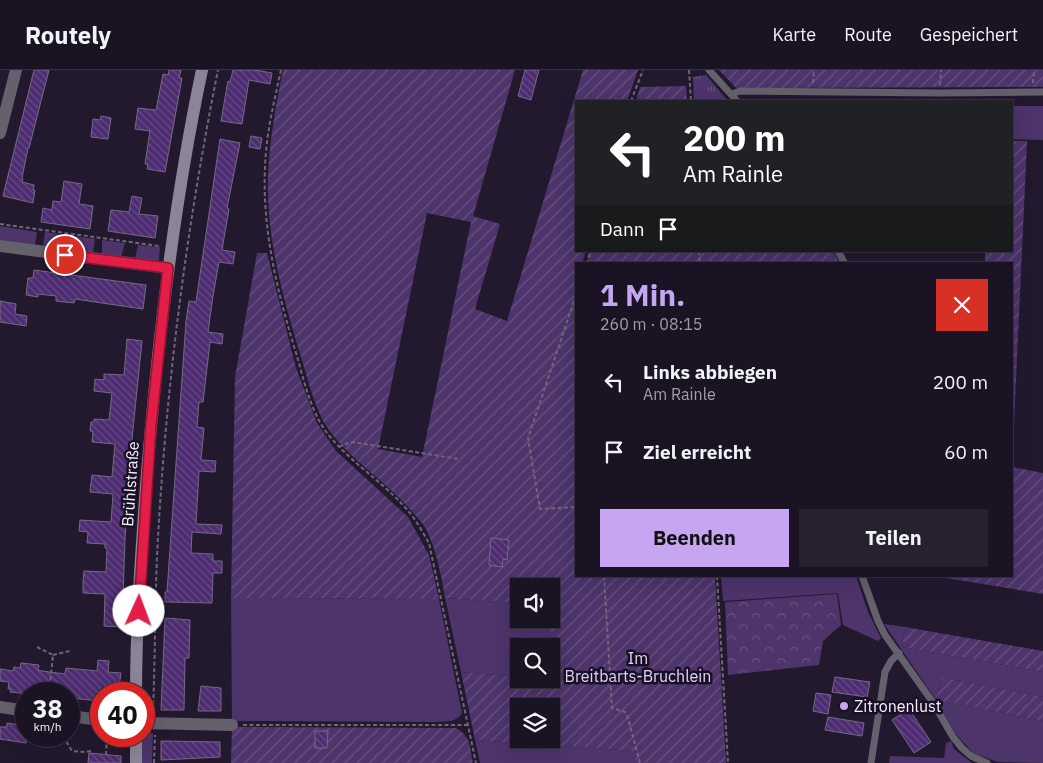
<!DOCTYPE html>
<html lang="de">
<head>
<meta charset="utf-8">
<style>
	:root { --surface:#1a1323; --page:#272030; --text:#f1f3f6; --muted:#9f9ea6; --line:#383241; --accent:#c6a6f0 }
	body { margin:0; font-family:"IBM Plex Sans",sans-serif; background:var(--page); color:var(--text); height:100vh; display:flex; flex-direction:column; font-size:19px; white-space:nowrap }
	* { box-sizing:border-box; margin:0 }
	p { font-size:16px; color:var(--muted) }
	.icon { flex:none; width:28px; height:28px; fill:none; stroke:currentColor; stroke-width:2; stroke-linecap:round; stroke-linejoin:round }
	.map { position:relative; flex:1; overflow:hidden }
	.side { position:absolute; left:575px; top:192px; width:438px; height:315px; display:flex; flex-direction:column; background:var(--surface); border-radius:0px; box-shadow:0 5px 20px #0002,0 0 0 1px var(--line) }
	.side>* { flex:none }
	.banner { position:absolute; left:575px; top:30px; width:438px; height:152px; border-radius:0px; box-shadow:0 5px 20px #0002,0 0 0 1px var(--line); background:#202124; color:#fff; overflow:hidden }
	.controls { position:absolute; left:510px; top:508px; display:grid; gap:10px }
	.controls a { display:grid; place-items:center; width:50px; height:50px; border-radius:0px; background:var(--surface); box-shadow:0 5px 20px #0002,0 0 0 1px var(--line); font-size:25px }
	.speed { position:absolute; left:15px; top:612px; display:flex; gap:10px; font-size:25px; font-weight:700; text-align:center }
	.speed>* { display:grid; place-content:center; width:65px; height:65px; border-radius:50%; background:var(--surface); box-shadow:0 5px 20px #0002,0 0 0 1px var(--line); line-height:1 }
	.speed small { font-size:12px; font-weight:400 }
	.speed .limit { border:8px solid #d22; background:#fff; color:#111 }
	.pin { position:absolute; display:grid; place-items:center; width:42px; height:42px; color:#fff; margin:-21px; border:2px solid #fff; border-radius:50%; box-shadow:0 1px 5px #0007 }
	.me { position:absolute; width:55px; margin:-28px; rotate:2deg; stroke-linejoin:round; filter:drop-shadow(0 0 4px #0008) }
	.turn { display:flex; align-items:center; gap:18px; height:105px; padding:0 25px; font-size:22px }
	.turn .icon { width:65px; height:65px; stroke-width:2.5 }
	.turn b { display:block; font-size:35px; line-height:42px }
	.then { display:flex; align-items:center; height:48px; padding:0 25px; background:#0003; gap:10px; font-size:19px }
	.round { display:grid; place-items:center; flex:none; width:52px; height:52px; border-radius:0px; background:var(--page) }
	.headline { display:flex; align-items:center; justify-content:space-between; height:85px; padding:0 25px }
	h1 { font-size:30px; font-weight:700; line-height:38px; color:var(--accent) }
	.primary-button { display:flex; gap:10px; margin-top:auto; padding:10px 25px }
	.primary-button a { flex:1; height:58px; border-radius:0px; background:var(--accent); color:#111; font-size:20px; font-weight:700; line-height:58px; text-align:center }
	.primary-button a+a { background:var(--page); color:var(--text) }
	ul { padding:0; list-style:none }
	li { display:flex; align-items:center; gap:15px; height:70px; padding:0 25px }
	li div { flex:1 }
	li b { display:block; font-size:19px }
	li em { font-style:normal }
	header { display:flex; align-items:center; gap:30px; box-sizing:border-box; height:70px; padding:0 25px; background:var(--surface); border-bottom:1px solid var(--line) }
	header strong { font-size:24px }
	nav { display:flex; gap:28px; margin-inline-start:auto; font-size:18px }
	.map>svg:first-child { display:block }
	.grass { fill:#4d346b }
	.forest { fill:url(#forest-crowns) }
	.park { fill:url(#park-tufts) }
	.garden { fill:url(#garden-furrows); fill-rule:evenodd }
	.building { fill:url(#building-back-hatch); stroke:#746a84 }
	.lines { fill:none; stroke-linecap:round; stroke-linejoin:round }
	.path { stroke:#6f6779; stroke-width:2; stroke-dasharray:4 2.5; stroke-linecap:butt }
	.lane { stroke:#64606c; stroke-width:7 }
	.street { stroke:#64606c; stroke-width:12 }
	.secondary { stroke:#8c8598; stroke-width:12 }
	.route-casing { stroke:#92132f; stroke-width:12 }
	.route { stroke:#e11d48; stroke-width:9 }
	.poi-dot { fill:#c6a6f0; stroke:#191025; stroke-width:2 }
	.labels { text-anchor:middle; dominant-baseline:central; stroke-width:5; stroke-linejoin:round; paint-order:stroke }
	.street-label { font-size:16px; fill:#f6f1fe; stroke:#191025 }
	.park-label { font-size:16px; fill:#e2d1fa; stroke:#191025 }
	.poi-label { font-size:16px; fill:#f6f1fe; stroke:#191025; text-anchor:start }
</style>
</head>
<body>
<header>
<strong>Routely</strong>
<nav><a>Karte</a><a>Route</a><a>Gespeichert</a></nav>
</header>
<div class="map">
<svg width="1043" height="693" viewBox="0 0 1043 693">
	<defs>
		<pattern id="forest-crowns" width="20" height="18" patternUnits="userSpaceOnUse" patternTransform="scale(1.25)"><rect width="20" height="18" fill="#4d346b"/><path d="M2 6a3 3 0 1 1 6 0M12 15a3 3 0 1 1 6 0" fill="none" stroke="#675281"/></pattern>
		<pattern id="park-tufts" width="24" height="20" patternUnits="userSpaceOnUse" patternTransform="scale(1.25)"><rect width="24" height="20" fill="#4d346b"/><path d="M3 7l-1-3M5 7V3M7 7l1-3M15 17l-1-3M17 17v-4M19 17l1-3" fill="none" stroke="#675281"/></pattern>
		<pattern id="garden-furrows" width="10" height="10" patternUnits="userSpaceOnUse" patternTransform="scale(1.25)"><rect width="10" height="10" fill="#4d346b"/><path d="M-1 1l2-2M0 10L10 0M9 11l2-2" fill="none" stroke="#675281"/></pattern>
		<pattern id="building-back-hatch" width="6" height="6" patternUnits="userSpaceOnUse" patternTransform="scale(1.25)"><rect width="6" height="6" fill="#4d2c71"/><path d="M-1 5l2 2M0 0l6 6M5-1l2 2" fill="none" stroke="#674b86"/></pattern>
	</defs>
	<rect width="100%" height="100%" fill="#23192f"/>
	<!-- grass -->
	<g class="grass">
		<path d="M1011,36H1043V70L1011,69Z"/>
		<path d="M0,156L37,162L35,175L0,170Z"/>
		<path d="M45,162L59,164L58,178L43,176Z"/>
		<path d="M74,166L95,169L93,183L73,180Z"/>
		<path d="M102,170L125,173L121,187L102,185Z"/>
		<path d="M138,175L160,177L159,190L156,191L135,189Z"/>
		<path d="M721,506H856L868,542L881,568L878,571L843,555L838,523L723,531Z"/>
		<path d="M231,528L439,529L462,643C456,653 446,651 435,652L232,651Z"/>
		<path d="M445,528L519,533V549H550L555,609H549H551V576H519V607L461,602Z"/>
		<path d="M884,554L905,557L902,577L1043,602V627L941,607L936,630L1043,651V693L998,692L973,683L955,663L936,630Z"/>
		<path d="M144,663H153L152,693H141V666H144Z"/>
		<path d="M475,670L634,681L636,693H480Z"/>
		<path d="M951,671L954,679L972,693H889L890,686L944,688L946,673Z"/>
	</g>
	<!-- forest -->
	<path class="forest" d="M837,524L841,555L823,571L819,595L728,605L725,532Z"/>
	<!-- park -->
	<path class="park" d="M706,5L728,31H694L693,7Z"/>
	<!-- garden -->
	<g class="garden">
		<path d="M283,0H515L473,146L500,154L475,239L507,251L583,0H638L627,31H576V181H586L582,194H576V506H715L726,693H636L633,681L475,670L461,602L519,607V609H555L550,549H551V516H519V533L445,528C441,504 437,482 426,459C423,454 419,449 415,445C389,413 353,393 329,360C316,342 308,311 302,290C284,232 266,169 268,108C269,72 276,35 283,0ZM427,143L471,152L422,387L378,379ZM519,636H551V669H519Z"/>
		<path d="M719,0H1043V17L736,18Z"/>
		<path d="M686,16L687,31H636L640,17Z"/>
		<path d="M1011,71H1027L1012,397L1043,403V524L934,506H1011V194H985V182L973,181H1011Z"/>
		<path d="M591,181H833L840,194H587Z"/>
		<path d="M257,183H267L296,298L317,353L336,381L408,447L429,485L439,529L231,528L235,307Z"/>
		<path d="M905,557L1043,581V602L902,577Z"/>
		<path d="M941,607L1043,627V651L936,630Z"/>
		<path d="M232,657L456,658C471,666 470,678 473,693H231Z"/>
	</g>
	<!-- building -->
	<g class="building">
		<path d="M34,0H49L29,78H28L22,108L23,109L22,112L34,115L33,120H35L33,133L3,126Z"/>
		<path d="M169,0H181L179,8H182L165,102L147,99L148,94H145L150,61L135,59L138,38L156,40L163,4L168,5Z"/>
		<path d="M233,0H255L272,3L270,14L249,10L242,54L221,51L228,11L230,12Z"/>
		<path d="M525,0H539L531,30L518,26Z"/>
		<path d="M101,46L111,48L108,69L91,67L93,49L100,50Z"/>
		<path d="M251,66L262,68L260,79L249,77Z"/>
		<path d="M220,69L240,73L227,138L229,139L222,180L235,182L233,194L219,192L213,226L208,262L223,264L222,274L210,272L203,332H199L197,357L204,358L201,390L216,391L215,402L199,401L196,454L222,455L221,464L192,462L191,483L213,484V491H222V503H213L212,533L165,532V522H167L186,251L189,231L196,232Z"/>
		<path d="M64,111L82,114L79,134L93,136L90,159L41,152L43,138L52,140L53,131L61,132Z"/>
		<path d="M132,126L142,128L139,144L158,146L155,168L108,161L111,140L129,142Z"/>
		<path d="M34,200L146,215L143,239L75,229L74,233L56,231V226L38,224V227L26,225L28,208H33Z"/>
		<path d="M0,231L16,234L15,244L27,246L26,256L0,252Z"/>
		<path d="M127,269L142,271L132,369L125,469L122,557L104,556L105,524L83,523V512L84,501L106,502L107,478H105V474L87,473L88,462L79,461L80,450L111,452L113,424L90,422L92,405L112,407L115,374L92,372L93,361H90L91,352H94V349L109,350L112,323L94,321L95,309L104,310V304L124,305Z"/>
		<path d="M491,468L509,470L507,490L503,489L502,497L489,495Z"/>
		<path d="M165,548L190,550L189,588H185L184,640H161Z"/>
		<path d="M98,590L109,591L108,602L121,603L118,624H101V631L69,628V624H29L10,622L11,619H8L9,612L0,611V599L13,601L14,597L20,598L21,593L39,595L38,600L42,601L65,604L66,598L97,601Z"/>
		<path d="M835,607L870,612L867,627L832,622Z"/>
		<path d="M201,616L221,618V641H198Z"/>
		<path d="M816,623L831,625L828,644L813,641Z"/>
		<path d="M909,639L931,672L914,683L892,650Z"/>
		<path d="M828,647L864,653L862,666L825,660Z"/>
		<path d="M7,653L26,656V673L0,669V657H7Z"/>
		<path d="M315,661H328L327,678H315Z"/>
		<path d="M161,671L220,672V687L161,690Z"/>
		<path d="M89,683L121,686V693H88Z"/>
	</g>
	<g class="lines">
		<!-- path -->
		<g class="path">
			<path d="M281,0C274,32 266,64 265,97C262,161 278,225 297,286C304,311 311,342 327,363C352,395 389,415 413,447C419,455 424,465 429,473L476,693"/>
			<path d="M689,0L691,31"/>
			<path d="M813,13L814,0"/>
			<path d="M1033,13L1034,0"/>
			<path d="M940,15L941,0"/>
			<path d="M631,31L643,0"/>
			<path d="M0,154L159,176"/>
			<path d="M699,181L700,194"/>
			<path d="M587,194L590,181"/>
			<path d="M576,225L528,368L540,439L576,437"/>
			<path d="M339,377L345,374L352,372L459,389"/>
			<path d="M604,506L612,638L625,642L628,648L640,693"/>
			<path d="M717,506L728,693"/>
			<path d="M37,577L53,585L49,624"/>
			<path d="M53,585L70,581"/>
			<path d="M153,641C155,590 155,538 157,487C165,323 186,160 218,0"/>
			<path d="M243,655H468"/>
			<path d="M63,666L72,681L85,682L91,681"/>
			<path d="M106,685L107,666"/>
			<path d="M154,693L155,665"/>
		</g>
		<!-- lane -->
		<g class="lane">
			<path d="M709,0L737,31"/>
			<path d="M732,24L740,21L940,23L1043,22"/>
			<path d="M838,181L845,194"/>
			<path d="M862,506L878,551L885,565L934,634L953,667L962,678L971,686L987,693"/>
			<path d="M871,693L885,602L891,591L899,583"/>
		</g>
		<!-- street -->
		<g class="street">
			<path d="M0,63L16,0"/>
			<path d="M0,176L168,198"/>
			<path d="M0,637L26,641"/>
			<path d="M69,646L101,650"/>
			<path d="M144,653L232,655"/>
		</g>
		<!-- secondary -->
		<g class="secondary">
			<path d="M136,624C136,555 141,485 146,416C157,277 173,137 202,0"/>
			<path d="M136,693V666"/>
		</g>
	</g>
	<g class="lines">
		<!-- route casing -->
		<g class="route-casing">
			<path id="route" d="M65,185L168,198L151,355L139,541"/>
		</g>
		<!-- route -->
		<use href="#route" class="route"/>
	</g>
	<!-- markers -->
	<circle class="poi-dot" cx="844" cy="636" r="5"/>
	<g class="labels">
		<!-- street labels -->
		<g class="street-label">
			<text transform="translate(130 414) rotate(-86)">Brühlstraße</text>
		</g>
		<!-- park labels -->
		<g class="park-label">
			<text x="638" y="588">Im<tspan x="638" dy="18">Breitbarts-Bruchlein</tspan></text>
		</g>
		<!-- poi labels -->
		<g class="poi-label">
			<text x="854" y="636">Zitronenlust</text>
		</g>
	</g>
</svg>
<div class="controls">
<a><svg class="icon" aria-label="sound" viewBox="0 0 24 24"><path d="M4 9h4l5-4v14l-5-4H4zM17 9q2 3 0 6"/></svg></a>
<a><svg class="icon" aria-label="search" viewBox="0 0 24 24"><circle cx="10" cy="10" r="6"/><path d="M15 15l6 6"/></svg></a>
<a><svg class="icon" aria-label="layers" viewBox="0 0 24 24"><path d="M12 4l9 5-9 5-9-5zM3 14l9 5 9-5"/></svg></a>
</div>
<div class="speed"><div>38<small>km/h</small></div><div class="limit">40</div></div>
<div class="pin" style="left:65px;top:185px;background:#d93025"><svg class="icon" aria-label="arrive" viewBox="0 0 24 24"><path d="M6 21V4h12l-3 4 3 4H6"/></svg></div>
<svg class="me" style="left:139px;top:541px" viewBox="-20 -20 40 40"><circle r="19" fill="#fff"/><path d="M0-13L10 11 0 6-10 11z" fill="#e11d48"/></svg>
<div class="banner">
<div class="turn"><svg class="icon" aria-label="left" viewBox="0 0 24 24"><path d="M17 20v-9H6M10 6l-5 5 5 5"/></svg><div><b>200 m</b>Am Rainle</div></div>
<div class="then">Dann<svg class="icon" aria-label="arrive" viewBox="0 0 24 24"><path d="M6 21V4h12l-3 4 3 4H6"/></svg></div>
</div>
<section class="side">
<div class="headline"><div><h1>1 Min.</h1><p>260 m · 08:15</p></div><a class="round" style="background:#d93025;color:#fff"><svg class="icon" aria-label="close" viewBox="0 0 24 24"><path d="M6 6l12 12M18 6L6 18"/></svg></a></div>
<ul>
<li><svg class="icon" aria-label="left" viewBox="0 0 24 24"><path d="M17 20v-9H6M10 6l-5 5 5 5"/></svg><div><b>Links abbiegen</b><p>Am Rainle</p></div><em>200 m</em></li>
<li><svg class="icon" aria-label="arrive" viewBox="0 0 24 24"><path d="M6 21V4h12l-3 4 3 4H6"/></svg><div><b>Ziel erreicht</b></div><em>60 m</em></li>
</ul>
<div class="primary-button"><a>Beenden</a><a>Teilen</a></div>
</section>
</div>
</body>
</html>
